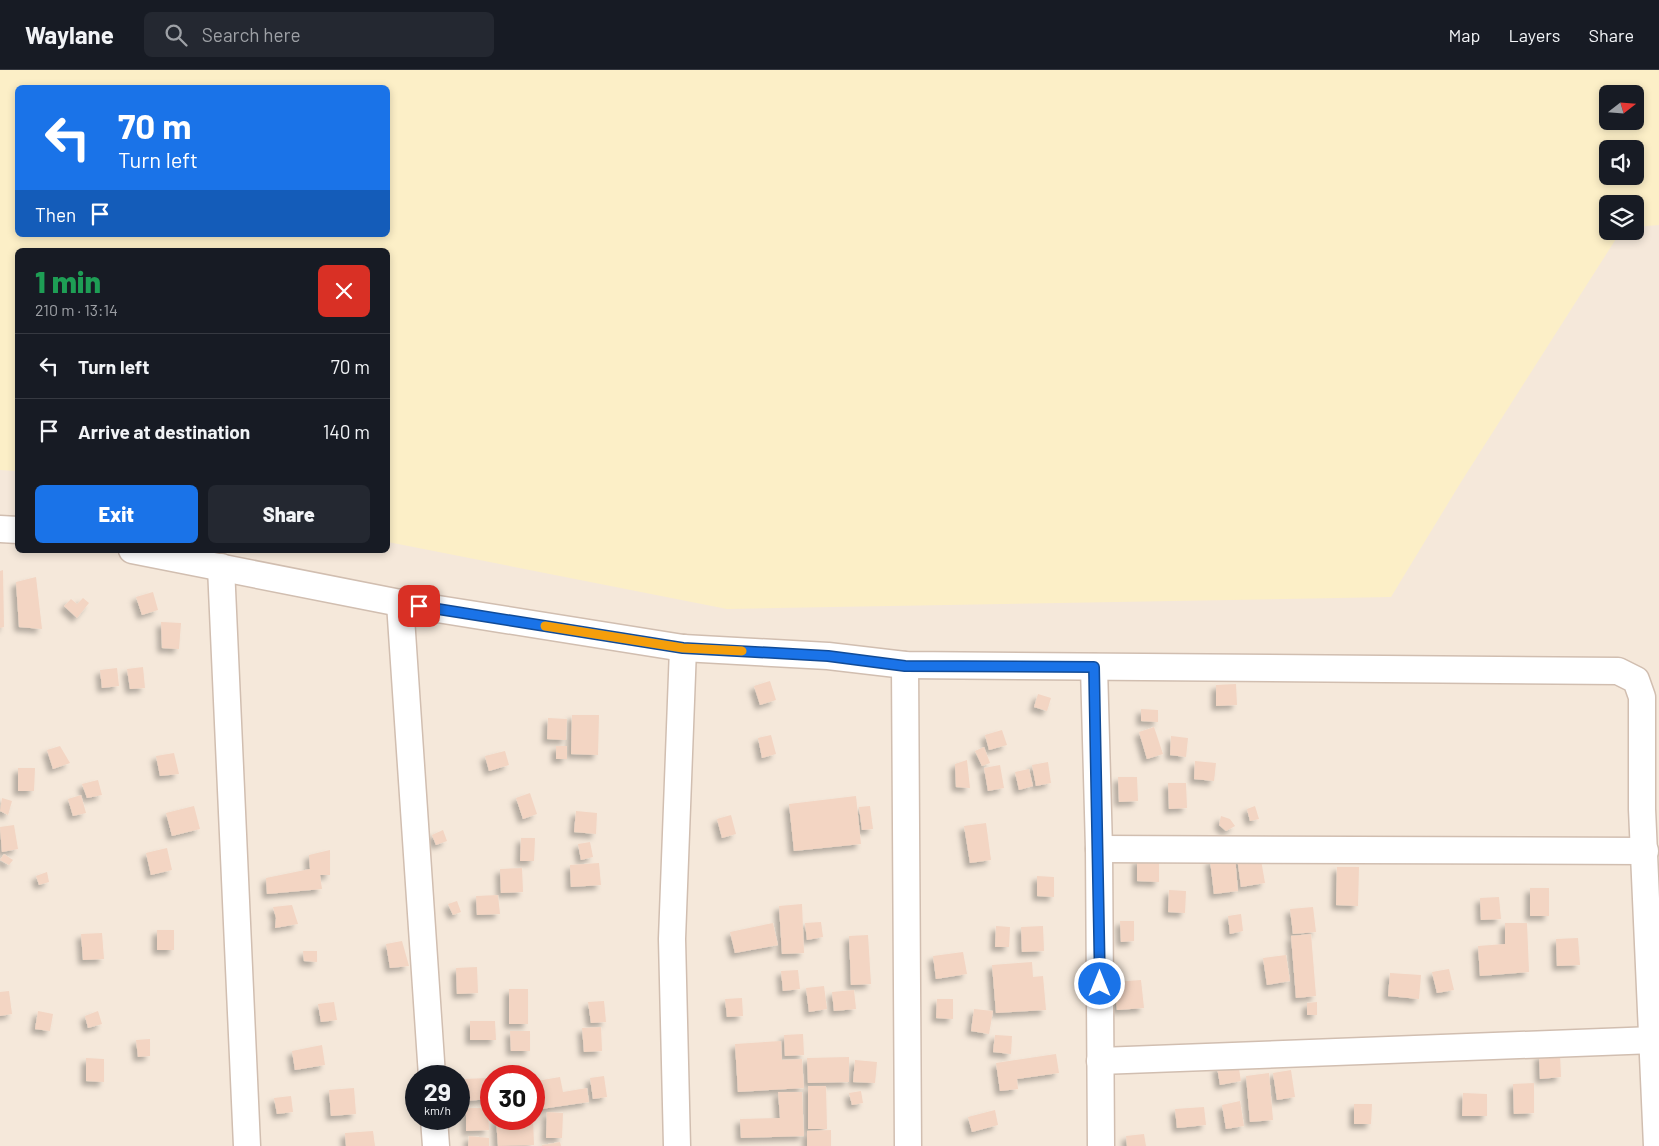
<!DOCTYPE html>
<html lang="en">
<head>
<meta charset="utf-8">
<style>
	:root { --surface:#171b24; --page:#242831; --text:#f1f3f6; --muted:#9ea1a6; --line:#363941; --accent:#1a73e8 }
	body { margin:0; font-family:Barlow,sans-serif; background:var(--page); color:var(--text); height:100vh; display:flex; flex-direction:column; font-size:19px; white-space:nowrap }
	* { box-sizing:border-box; margin:0 }
	p { font-size:16px; color:var(--muted) }
	.icon { flex:none; width:28px; height:28px; fill:none; stroke:currentColor; stroke-width:2; stroke-linecap:round; stroke-linejoin:round }
	.map { position:relative; flex:1; overflow:hidden }
	.drawer { position:absolute; left:15px; top:178px; width:375px; height:305px; display:flex; flex-direction:column; background:var(--surface); border-radius:8px; box-shadow:0 2px 8px #0003 }
	.drawer>* { flex:none }
	.hud { position:absolute; left:15px; top:15px; width:375px; height:152px; border-radius:8px; box-shadow:0 2px 8px #0003; background:#1a73e8; color:#fff; overflow:hidden }
	.needle { width:32px; rotate:73deg }
	.buttons { position:absolute; left:1599px; top:15px; display:grid; gap:10px }
	.buttons a { display:grid; place-items:center; width:45px; height:45px; border-radius:8px; background:var(--surface); box-shadow:0 2px 8px #0003; font-size:25px }
	.speed { position:absolute; left:405px; top:995px; display:flex; gap:10px; font-size:25px; font-weight:700; text-align:center }
	.speed>* { display:grid; place-content:center; width:65px; height:65px; border-radius:50%; background:var(--surface); box-shadow:0 2px 8px #0003; line-height:1 }
	.speed small { font-size:12px; font-weight:400 }
	.speed .limit { border:8px solid #d22; background:#fff; color:#111 }
	.pin { position:absolute; display:grid; place-items:center; width:42px; height:42px; color:#fff; margin:-21px; border-radius:10px; box-shadow:0 2px 8px #0006 }
	.me { position:absolute; width:55px; margin:-28px; rotate:0deg; stroke-linejoin:round; filter:drop-shadow(0 0 4px #0008) }
	.turn { display:flex; align-items:center; gap:18px; height:105px; padding:0 20px; font-size:22px }
	.turn .icon { width:65px; height:65px; stroke-width:2.5 }
	.turn b { display:block; font-size:35px; line-height:42px }
	.then { display:flex; align-items:center; height:48px; padding:0 20px; background:#0003; gap:10px; font-size:19px }
	.round { display:grid; place-items:center; flex:none; width:52px; height:52px; border-radius:8px; background:var(--page) }
	.headline { display:flex; align-items:center; justify-content:space-between; height:85px; padding:0 20px }
	h1 { font-size:30px; font-weight:800; line-height:38px; color:#1e9e55 }
	.primary-button { display:flex; gap:10px; margin-top:auto; padding:10px 20px }
	.primary-button a { flex:1; height:58px; border-radius:8px; background:var(--accent); color:#fff; font-size:20px; font-weight:800; line-height:58px; text-align:center }
	.primary-button a+a { background:var(--page); color:var(--text) }
	ul { padding:0; list-style:none }
	li { display:flex; align-items:center; gap:15px; height:65px; padding:0 20px; border-top:1px solid var(--line) }
	li div { flex:1 }
	li b { display:block; font-size:19px }
	li em { font-style:normal }
	header { display:flex; align-items:center; gap:30px; box-sizing:border-box; height:70px; padding:0 25px; background:var(--surface); border-bottom:1px solid var(--line) }
	header strong { font-size:24px }
	nav { display:flex; gap:28px; margin-inline-start:auto; font-size:18px }
	.search { width:350px; height:45px; background:var(--page); display:flex; align-items:center; gap:12px; box-sizing:border-box; padding:0 18px; border-radius:8px; color:var(--muted); font-size:19px }
	.map>svg:first-child { display:block }
	.residential { fill:#f5e8da; fill-rule:evenodd }
	.sand { fill:#fcefc7; fill-rule:evenodd }
	.building { fill:#f3d5c3; filter:url(#shadow) }
	.lines { fill:none; stroke-linecap:round; stroke-linejoin:round }
	.minor-casing { stroke:#d1beb0; stroke-width:29 }
	.minor { stroke:#fff; stroke-width:26 }
	.route-casing { stroke:#114b97; stroke-width:12 }
	.route { stroke:#1a73e8; stroke-width:9 }
	.slow { stroke:#f59e0b; stroke-width:9 }
</style>
</head>
<body>
<header>
<strong>Waylane</strong>
<div class="search"><svg class="icon" aria-label="search" viewBox="0 0 24 24"><circle cx="10" cy="10" r="6"/><path d="M15 15l6 6"/></svg>Search here</div>
<nav><a>Map</a><a>Layers</a><a>Share</a></nav>
</header>
<div class="map">
<svg width="1659" height="1076" viewBox="0 0 1659 1076">
	<defs>
		<filter id="shadow"><feDropShadow dx="-4.5" dy="4.5" stdDeviation="2.5" flood-color="#0004"/></filter>
	</defs>
	<rect width="100%" height="100%" fill="#fdf6ec"/>
	<!-- residential -->
	<path class="residential" d="M0,0H1659V1076H0ZM18,18H388V165H18ZM1608,24H1635V51H1608ZM1608,79H1635V106H1608ZM1608,134H1635V161H1608ZM18,180H388V480H18ZM416,1006H459V1049H416ZM491,1006H534V1049H491Z"/>
	<!-- sand -->
	<path class="sand" d="M0,0H1659V155L1635,157V134H1608V161H1621L1461,412L1391,527L727,539L388,472V180H18L17,401L0,400ZM18,18H388V165H18ZM1608,24H1635V51H1608ZM1608,79H1635V106H1608Z"/>
	<!-- building -->
	<g class="building">
		<path d="M3,500L4,557L0,558V501Z"/>
		<path d="M36,507L42,559L19,557L16,512Z"/>
		<path d="M153,522L158,540L142,545L136,527Z"/>
		<path d="M83,528L89,533L77,548L64,536L71,529L77,534Z"/>
		<path d="M161,552L181,553L179,579L162,578Z"/>
		<path d="M143,597L145,618L130,619L127,599Z"/>
		<path d="M117,598L119,616L102,618L100,600Z"/>
		<path d="M770,611L776,630L760,635L754,616Z"/>
		<path d="M1236,614L1237,635L1216,636V615Z"/>
		<path d="M1038,624L1051,628L1047,641L1034,637Z"/>
		<path d="M1141,639L1158,640V652L1141,651Z"/>
		<path d="M572,645H599L598,685L571,684Z"/>
		<path d="M548,648L567,649L566,670L547,669Z"/>
		<path d="M1154,657L1163,684L1147,689L1139,662Z"/>
		<path d="M1002,660L1007,675L989,680L985,665Z"/>
		<path d="M771,665L776,684L762,688L758,668Z"/>
		<path d="M1171,666L1188,668L1186,687L1170,685Z"/>
		<path d="M60,676L70,693L53,699L47,680Z"/>
		<rect x="556" y="676" width="11" height="13"/>
		<path d="M984,677L990,693L982,696L975,681Z"/>
		<path d="M505,681L509,695L489,701L485,686Z"/>
		<path d="M174,683L179,704L160,706L156,686Z"/>
		<path d="M967,690L970,718L956,717L955,694Z"/>
		<path d="M1195,691L1216,693L1214,711L1194,709Z"/>
		<path d="M1048,692L1051,713L1036,716L1032,695Z"/>
		<path d="M1000,695L1004,718L988,721L984,698Z"/>
		<path d="M18,698H35L34,721H18Z"/>
		<path d="M1029,699L1033,716L1019,720L1015,702Z"/>
		<path d="M1118,707H1137L1138,731L1119,732Z"/>
		<path d="M98,710L102,725L87,728L82,714Z"/>
		<path d="M1168,713H1186L1187,738L1169,739Z"/>
		<path d="M530,723L537,744L523,749L516,728Z"/>
		<path d="M81,725L86,743L73,746L68,729Z"/>
		<path d="M856,726L861,774L794,781L789,734Z"/>
		<path d="M2,728L12,731L8,745L0,741Z"/>
		<path d="M194,736L200,759L172,766L166,743Z"/>
		<path d="M870,736L873,759L862,760L859,737Z"/>
		<path d="M1255,736L1259,749L1250,751L1247,739Z"/>
		<path d="M576,741L597,743L596,764L574,762Z"/>
		<path d="M731,745L736,764L722,768L717,749Z"/>
		<path d="M1221,746L1230,749L1235,756L1226,761L1219,755Z"/>
		<path d="M986,753L991,790L970,793L964,756Z"/>
		<path d="M14,755L18,779L2,782L0,757Z"/>
		<path d="M443,760L447,771L436,775L432,765Z"/>
		<path d="M521,768H535L534,791H520Z"/>
		<path d="M590,772L593,787L581,790L578,774Z"/>
		<path d="M167,778L172,800L151,805L146,783Z"/>
		<path d="M330,780V805H320L322,819L267,824L266,808L310,799L309,785Z"/>
		<path d="M4,784L13,790L9,795L0,790Z"/>
		<path d="M1260,784L1265,813L1241,817L1237,787Z"/>
		<path d="M1235,787L1238,821L1214,824L1210,790Z"/>
		<path d="M1137,789L1159,790V812L1137,811Z"/>
		<path d="M599,793L601,815L571,817L570,795Z"/>
		<path d="M1337,797H1359L1358,836L1336,835Z"/>
		<path d="M522,798L523,822L501,823L500,799Z"/>
		<path d="M47,802L49,812L39,815L36,806Z"/>
		<path d="M1037,806L1054,807V827L1037,826Z"/>
		<rect x="1530" y="818" width="19" height="28"/>
		<path d="M1169,820L1186,821L1185,843L1168,842Z"/>
		<path d="M498,825L500,844L477,845L476,826Z"/>
		<path d="M1499,827L1501,849L1481,850L1480,828Z"/>
		<path d="M457,831L461,842L453,845L448,834Z"/>
		<path d="M802,834L804,883L782,884L779,836Z"/>
		<path d="M292,835L298,854L275,858L276,848L273,837Z"/>
		<path d="M1313,837L1316,862L1293,864L1290,839Z"/>
		<path d="M1241,844L1243,861L1230,864L1228,846Z"/>
		<path d="M1120,851H1134V871L1121,872Z"/>
		<path d="M821,852L823,867L807,870L805,853Z"/>
		<path d="M773,853L778,875L735,883L730,862Z"/>
		<path d="M1505,853H1527L1529,902L1480,906L1478,876L1505,874Z"/>
		<path d="M996,856L1010,857L1009,877H995Z"/>
		<path d="M1043,856L1044,881L1022,882L1021,857Z"/>
		<rect x="157" y="860" width="17" height="20"/>
		<path d="M102,863L104,889L83,890L81,864Z"/>
		<path d="M1311,864L1316,926L1296,928L1291,866Z"/>
		<path d="M868,865L871,914L851,915L849,866Z"/>
		<path d="M1578,868L1580,895L1557,896L1556,869Z"/>
		<path d="M402,871L409,896L390,898L386,874Z"/>
		<path d="M303,881H317V892L304,891Z"/>
		<path d="M963,882L967,904L936,909L933,886Z"/>
		<path d="M1286,885L1290,911L1267,915L1263,888Z"/>
		<path d="M1032,892L1033,907L1043,906L1046,940L996,943L992,895Z"/>
		<path d="M477,897L478,923L457,924L456,898Z"/>
		<path d="M1449,899L1454,920L1437,923L1432,902Z"/>
		<path d="M798,900L800,919L783,921L781,901Z"/>
		<path d="M1390,903L1421,905L1419,929L1388,926Z"/>
		<path d="M1141,910L1144,938L1117,940L1114,912Z"/>
		<path d="M824,916L827,939L809,942L806,918Z"/>
		<rect x="509" y="919" width="19" height="35"/>
		<path d="M854,920L856,939L834,941L832,922Z"/>
		<path d="M9,921L12,944L0,946V922Z"/>
		<path d="M742,928L743,946L727,947L725,929Z"/>
		<path d="M937,929H953V949L936,948Z"/>
		<path d="M604,931L606,952L591,953L588,932Z"/>
		<path d="M334,932L337,950L321,952L318,934Z"/>
		<path d="M1317,932V945H1307V933Z"/>
		<path d="M974,939L993,941L989,964L971,961Z"/>
		<path d="M38,941L53,944L50,961L35,959Z"/>
		<path d="M98,941L102,954L88,958L85,946Z"/>
		<path d="M470,951H495L496,970H470Z"/>
		<path d="M601,957L602,981L584,982L582,958Z"/>
		<path d="M510,961H530V981H511Z"/>
		<path d="M803,964L804,985L785,986L784,965Z"/>
		<path d="M995,965L1012,966L1011,984L993,982Z"/>
		<path d="M150,969V986L138,987L136,970Z"/>
		<path d="M781,971L782,990L802,989L804,1018L738,1022L735,974Z"/>
		<path d="M322,975L325,995L295,1000L292,981Z"/>
		<path d="M1056,984L1059,1003L1017,1009L1018,1019L1000,1021L996,993Z"/>
		<path d="M1560,984L1561,1007L1540,1009L1539,985Z"/>
		<path d="M849,987V1012L808,1013L807,988Z"/>
		<path d="M86,988L104,989V1012L86,1011Z"/>
		<path d="M855,990L877,992L875,1013L853,1012Z"/>
		<path d="M1238,993L1241,1011L1220,1015L1217,997Z"/>
		<path d="M1291,1000L1295,1027L1277,1030L1273,1003Z"/>
		<path d="M523,1001V1006H507V1003Z"/>
		<path d="M1269,1003L1273,1050L1250,1052L1246,1006Z"/>
		<path d="M604,1006L607,1027L593,1029L590,1008Z"/>
		<path d="M560,1007L563,1022L587,1018L589,1032L541,1039L537,1011Z"/>
		<path d="M489,1008L490,1029L465,1031L463,1009Z"/>
		<path d="M1534,1013V1043L1514,1044L1513,1014Z"/>
		<path d="M808,1016H826L827,1059H808Z"/>
		<path d="M354,1018L356,1044L331,1046L329,1020Z"/>
		<path d="M861,1021L863,1033L852,1035L849,1023Z"/>
		<path d="M778,1022H802L804,1066L741,1068L740,1049L780,1048Z"/>
		<path d="M1463,1023L1487,1024V1046H1462Z"/>
		<path d="M291,1026L293,1042L277,1044L274,1028Z"/>
		<path d="M1240,1031L1244,1056L1226,1059L1222,1035Z"/>
		<path d="M1354,1034H1372L1371,1054H1354Z"/>
		<path d="M1204,1037L1206,1055L1177,1058L1175,1039Z"/>
		<path d="M466,1038H488L489,1060L466,1061Z"/>
		<path d="M995,1040L998,1055L972,1062L968,1047Z"/>
		<path d="M547,1042L563,1043L562,1068H546Z"/>
		<path d="M496,1049H533L534,1075L498,1076Z"/>
		<path d="M831,1060V1076H807V1061Z"/>
		<path d="M373,1061L375,1076H346L345,1063Z"/>
		<path d="M1144,1064L1146,1076H1127L1126,1066Z"/>
		<path d="M469,1066L489,1068V1076H468Z"/>
		<path d="M560,1072L561,1076H542V1075Z"/>
	</g>
	<g class="lines">
		<!-- minor casing -->
		<g class="minor-casing">
			<g id="minor">
				<path d="M0,459L18,460"/>
				<path d="M132,480L400,533L683,578L828,586L905,595L1618,601L1636,610L1642,627V739L1657,1076"/>
				<path d="M221,497L247,1076"/>
				<path d="M400,533L432,1006"/>
				<path d="M905,595L908,1076"/>
				<path d="M1094,597L1099,779L1101,1076"/>
				<path d="M1099,779L1645,781"/>
				<path d="M1100,991L1654,970"/>
				<path d="M434,1049L436,1076"/>
				<path d="M677,1076L672,869L683,578"/>
			</g>
		</g>
		<!-- minor -->
		<use href="#minor" class="minor"/>
	</g>
	<g class="lines">
		<!-- route casing -->
		<g class="route-casing">
			<path id="route" d="M419,536L683,578L828,586L905,596L1094,597L1100,914"/>
		</g>
		<!-- route -->
		<use href="#route" class="route"/>
		<!-- slow -->
		<path class="slow" d="M545,556L683,578L742,581"/>
	</g>
</svg>
<div class="buttons">
<a><svg class="needle" viewBox="-14 -14 28 28"><path d="M0-13l5 13h-10z" fill="#e53935"/><path d="M0 13l5-13h-10z" fill="#9ea1a6"/></svg></a>
<a><svg class="icon" aria-label="sound" viewBox="0 0 24 24"><path d="M4 9h4l5-4v14l-5-4H4zM17 9q2 3 0 6"/></svg></a>
<a><svg class="icon" aria-label="layers" viewBox="0 0 24 24"><path d="M12 4l9 5-9 5-9-5zM3 14l9 5 9-5"/></svg></a>
</div>
<div class="speed"><div>29<small>km/h</small></div><div class="limit">30</div></div>
<div class="pin" style="left:419px;top:536px;background:#d93025"><svg class="icon" aria-label="arrive" viewBox="0 0 24 24"><path d="M6 21V4h12l-3 4 3 4H6"/></svg></div>
<svg class="me" style="left:1100px;top:914px" viewBox="-20 -20 40 40"><circle r="17" fill="#1a73e8" stroke="#fff" stroke-width="3"/><path d="M0-11L8 9 0 5-8 9z" fill="#fff"/></svg>
<div class="hud">
<div class="turn"><svg class="icon" aria-label="left" viewBox="0 0 24 24"><path d="M17 20v-9H6M10 6l-5 5 5 5"/></svg><div><b>70 m</b>Turn left</div></div>
<div class="then">Then<svg class="icon" aria-label="arrive" viewBox="0 0 24 24"><path d="M6 21V4h12l-3 4 3 4H6"/></svg></div>
</div>
<section class="drawer">
<div class="headline"><div><h1>1 min</h1><p>210 m · 13:14</p></div><a class="round" style="background:#d93025;color:#fff"><svg class="icon" aria-label="close" viewBox="0 0 24 24"><path d="M6 6l12 12M18 6L6 18"/></svg></a></div>
<ul>
<li><svg class="icon" aria-label="left" viewBox="0 0 24 24"><path d="M17 20v-9H6M10 6l-5 5 5 5"/></svg><div><b>Turn left</b></div><em>70 m</em></li>
<li><svg class="icon" aria-label="arrive" viewBox="0 0 24 24"><path d="M6 21V4h12l-3 4 3 4H6"/></svg><div><b>Arrive at destination</b></div><em>140 m</em></li>
</ul>
<div class="primary-button"><a>Exit</a><a>Share</a></div>
</section>
</div>
</body>
</html>
